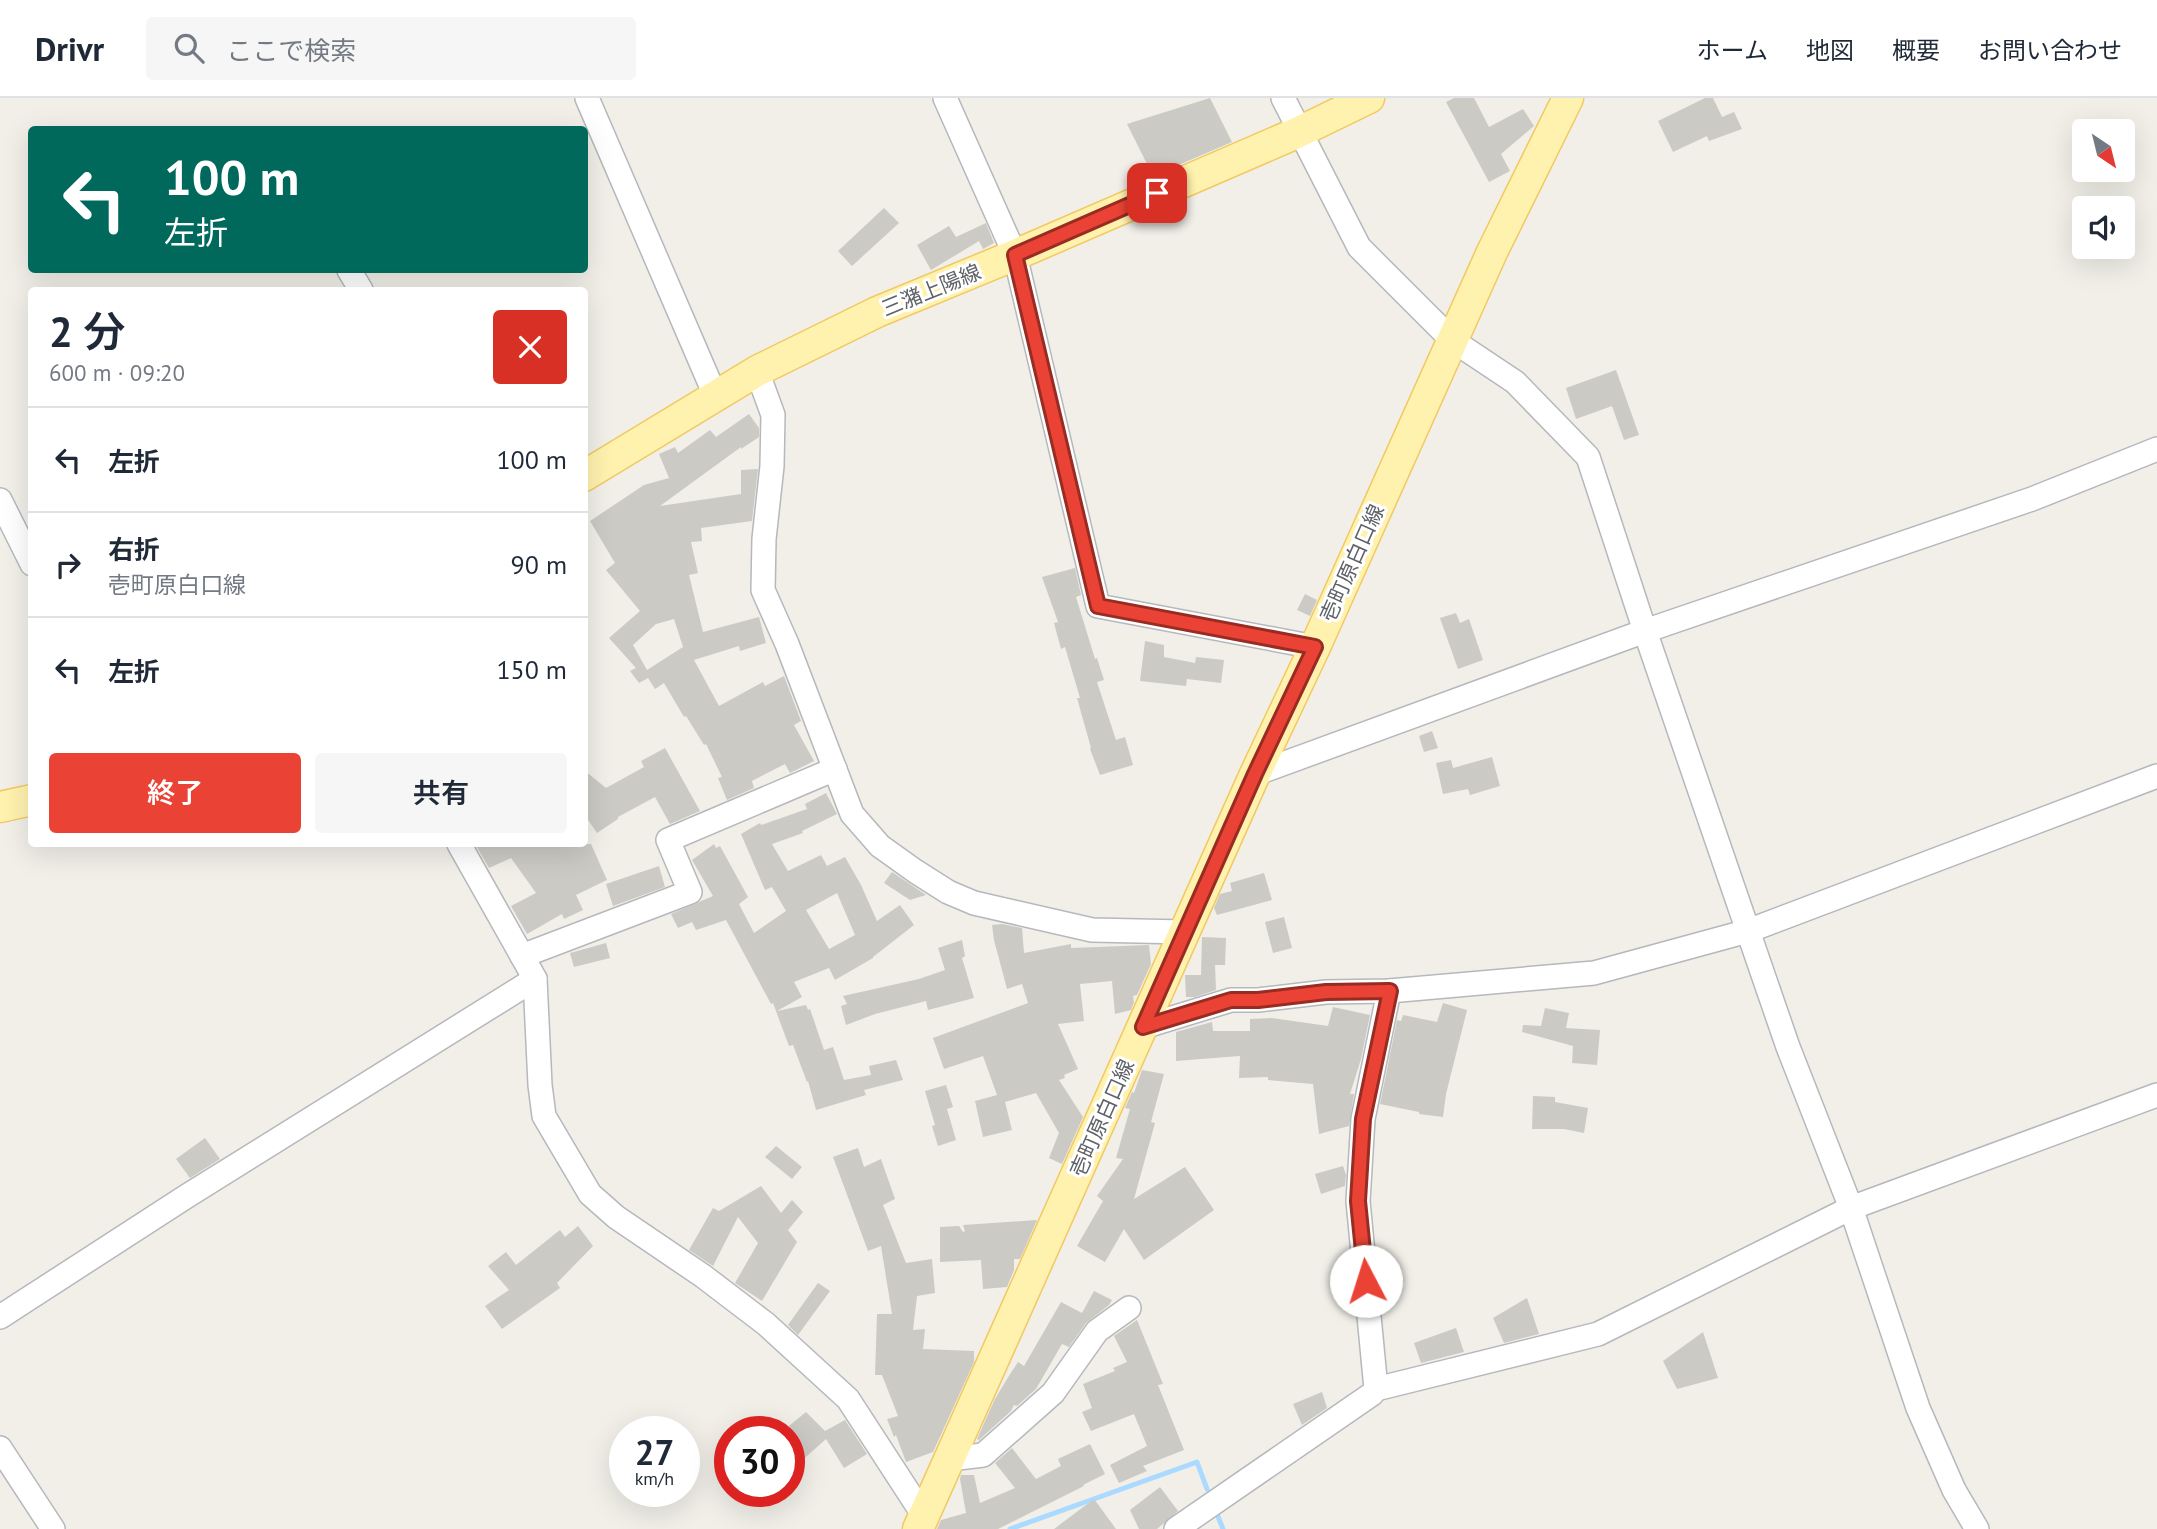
<!DOCTYPE html>
<html lang="ja">
<head>
<meta charset="utf-8">
<style>
	:root { --surface:#fff; --page:#f6f6f7; --text:#1f2937; --muted:#747a83; --line:#e0e1e3; --accent:#ea4335 }
	body { margin:0; font-family:"PT Sans","Noto Sans JP",sans-serif; background:var(--page); color:var(--text); height:100vh; display:flex; flex-direction:column; font-size:26px; white-space:nowrap }
	* { box-sizing:border-box; margin:0 }
	p { font-size:23px; color:var(--muted) }
	.icon { flex:none; width:38px; height:38px; fill:none; stroke:currentColor; stroke-width:2; stroke-linecap:round; stroke-linejoin:round }
	.map { position:relative; flex:1; overflow:hidden }
	.drawer { position:absolute; left:28px; top:189px; width:560px; height:560px; display:flex; flex-direction:column; background:var(--surface); border-radius:7px; box-shadow:0 7px 28px #0002 }
	.drawer>* { flex:none }
	.hud { position:absolute; left:28px; top:28px; width:560px; height:147px; border-radius:7px; box-shadow:0 7px 28px #0002; background:#00695c; color:#fff; overflow:hidden }
	.needle { width:46px; rotate:145deg }
	.tools { position:absolute; left:2072px; top:21px; display:grid; gap:14px }
	.tools a { display:grid; place-items:center; width:63px; height:63px; border-radius:7px; background:var(--surface); box-shadow:0 7px 28px #0002; font-size:35px }
	.speed { position:absolute; left:609px; top:1318px; display:flex; gap:14px; font-size:35px; font-weight:700; text-align:center }
	.speed>* { display:grid; place-content:center; width:91px; height:91px; border-radius:50%; background:var(--surface); box-shadow:0 7px 28px #0002; line-height:1 }
	.speed small { font-size:18px; font-weight:400 }
	.speed .limit { border:10px solid #d22; background:#fff; color:#111 }
	.pin { position:absolute; display:grid; place-items:center; width:60px; height:60px; color:#fff; margin:-30px; border-radius:14px; box-shadow:0 4px 10px #0006 }
	.me { position:absolute; width:77px; margin:-38px; rotate:355deg; stroke-linejoin:round; filter:drop-shadow(0 0 5px #0008) }
	.turn { display:flex; align-items:center; gap:24px; height:147px; padding:0 21px; font-size:32px }
	.turn .icon { width:91px; height:91px; stroke-width:2.5 }
	.turn b { display:block; font-size:49px; line-height:60px }
	.round { display:grid; place-items:center; flex:none; width:74px; height:74px; border-radius:7px; background:var(--page) }
	.head { display:flex; align-items:center; justify-content:space-between; height:119px; padding:0 21px }
	h1 { font-size:42px; font-weight:600; line-height:52px }
	.button { display:flex; gap:14px; margin-top:auto; padding:14px 21px }
	.button a { flex:1; height:80px; border-radius:7px; background:var(--accent); color:#fff; font-size:28px; font-weight:600; line-height:80px; text-align:center }
	.button a+a { background:var(--page); color:var(--text) }
	ul { padding:0; list-style:none }
	li { display:flex; align-items:center; gap:21px; height:105px; padding:0 21px; border-top:2px solid var(--line) }
	li div { flex:1 }
	li b { display:block; font-size:26px }
	li em { font-style:normal }
	header { display:flex; align-items:center; gap:42px; box-sizing:border-box; height:98px; padding:0 35px; background:var(--surface); border-bottom:2px solid var(--line) }
	header strong { font-size:33px }
	nav { display:flex; gap:38px; margin-inline-start:auto; font-size:24px }
	.search { width:490px; height:63px; background:var(--page); display:flex; align-items:center; gap:18px; box-sizing:border-box; padding:0 24px; border-radius:7px; color:var(--muted); font-size:26px }
	.map>svg:first-child { display:block }
	.lines { fill:none; stroke-linecap:round; stroke-linejoin:round }
	.stream { stroke:#aadaff; stroke-width:5 }
	.building { fill:#cccac5; fill-rule:evenodd }
	.minor-casing { stroke:#b5b8bc; stroke-width:26 }
	.major-casing { stroke:#f2c960; stroke-width:33 }
	.minor { stroke:#fff; stroke-width:23 }
	.major { stroke:#fff2af; stroke-width:30 }
	.route-casing { stroke:#982c22; stroke-width:18 }
	.route { stroke:#ea4335; stroke-width:12 }
	.labels { text-anchor:middle; dominant-baseline:central; stroke-width:6; stroke-linejoin:round; paint-order:stroke }
	.street-label { font-size:21px; fill:#5f6368; stroke:#fff }
</style>
</head>
<body>
<header>
<strong>Drivr</strong>
<div class="search"><svg class="icon" aria-label="search" viewBox="0 0 24 24"><circle cx="10" cy="10" r="6"/><path d="M15 15l6 6"/></svg>ここで検索</div>
<nav><a>ホーム</a><a>地図</a><a>概要</a><a>お問い合わせ</a></nav>
</header>
<div class="map">
<svg width="2157" height="1431" viewBox="0 0 2157 1431">
	<rect width="100%" height="100%" fill="#f1efe8"/>
	<g class="lines">
		<!-- stream -->
		<g class="stream">
			<path d="M1217,1416L1223,1431"/>
			<path d="M1010,1431L1197,1364L1207,1391"/>
		</g>
	</g>
	<!-- building -->
	<g class="building">
		<path d="M1210,0L1232,44L1153,78L1127,26Z"/>
		<path d="M1454,0H1474L1489,29L1523,11L1534,28L1501,56L1510,73L1489,84L1446,4Z"/>
		<path d="M1705,0H1713L1722,19L1734,14L1742,31L1709,43L1707,38L1673,54L1658,23Z"/>
		<path d="M884,110L899,125L852,168L838,153Z"/>
		<path d="M986,125L994,145L983,151L979,143L931,172L917,147L949,128L956,139Z"/>
		<path d="M1616,272L1639,337L1624,342L1612,308L1576,321L1566,290Z"/>
		<path d="M749,316L759,330V339L741,351V349L660,408L741,396V372L758,371L752,423L701,430L702,443L691,444L698,475L689,477L703,534L759,519L766,545L740,553L739,548L694,562L719,608L763,584L765,588L784,578L801,623L794,627L814,663L790,675L785,666L752,683L754,690L727,702L718,680L722,679L706,646L704,647L686,618L684,619L664,585L655,591L648,580L639,585L630,573L636,570L609,540L640,513L606,472L615,465L590,423L644,387L669,380L659,356L675,349L678,355L710,332L716,339ZM674,521L683,549L647,572L633,547L656,526Z"/>
		<path d="M1075,470L1081,497L1076,499L1095,561L1097,560L1104,582L1097,584L1116,642L1125,639L1133,667L1100,677L1090,651L1091,650L1077,600H1080L1065,549L1061,551L1054,525L1058,524L1042,479Z"/>
		<path d="M1305,496L1317,502L1310,518L1297,512Z"/>
		<path d="M1456,515L1460,525L1469,521L1483,562L1458,571L1440,520Z"/>
		<path d="M1145,543L1164,547V559L1195,565L1196,559L1224,562L1221,585L1187,581L1186,588L1140,583Z"/>
		<path d="M1432,633L1438,650L1424,654L1419,638Z"/>
		<path d="M665,650L700,713L670,726L655,699L618,719V721L597,735L584,716V672L606,690L644,669L641,663Z"/>
		<path d="M1492,659L1500,688L1470,697L1468,691L1443,696L1436,665L1451,662L1453,670Z"/>
		<path d="M826,695L837,716L802,733L803,735L772,746L788,773L821,757L827,768L845,759L861,787L877,823L900,807L914,827L873,859V860L835,882L829,870L794,884L802,899L777,913L806,907L808,912L810,911L824,952L833,949L844,982L871,977L869,968L896,962L903,982L864,992L866,997L816,1012L808,983L807,984L793,947L789,948L773,905L771,906L726,822L696,832L692,824L678,830L671,816L713,798L692,762L714,746L716,750L720,748L748,799L739,806L754,835L786,813L772,789L765,792L741,736L760,725L761,727L807,711L805,706ZM837,795L855,837L829,851L806,812Z"/>
		<path d="M475,746H591L607,782L576,797L583,812L564,821L562,816L527,836L511,808L536,795L511,760L489,770Z"/>
		<path d="M659,768L665,789L613,808L606,786Z"/>
		<path d="M892,774L907,784L926,797L910,802L884,785Z"/>
		<path d="M1264,775L1272,802L1217,817L1214,810L1220,796L1232,793L1230,785Z"/>
		<path d="M1284,819L1292,850L1273,855L1265,824Z"/>
		<path d="M1002,826L1022,830L1024,855L1071,846V850L1149,847L1151,866L1137,897L1133,898L1134,904L1131,912L1115,916L1112,883L1080,886L1084,923L1058,926L1078,971L1064,977L1065,980L1059,982L1083,1019L1062,1066L1049,1060L1059,1035L1036,995L1005,1004L1012,1032L983,1039L975,1003L997,997L983,958L944,971L933,940L1028,905L1022,886L1007,891L994,842L992,827Z"/>
		<path d="M1202,839L1226,840L1225,867H1215L1216,892L1195,899H1186L1185,877H1201Z"/>
		<path d="M962,842L965,858L962,860L974,900L928,912L926,903L875,916L846,927L841,908L847,906L843,898L919,881L945,872L938,850Z"/>
		<path d="M606,845L610,860L574,869L570,855Z"/>
		<path d="M1443,905L1467,912L1446,996L1443,1019L1419,1016V1014L1380,1006L1397,922L1401,923L1403,917L1437,924Z"/>
		<path d="M1333,909L1370,917L1361,961L1350,996H1354L1349,1028L1319,1036L1313,986L1268,982V979L1239,980L1240,958L1176,963V934L1212,924L1213,933H1250V921L1272,920L1328,928Z"/>
		<path d="M1545,910L1569,915L1566,930L1600,932L1597,967L1572,965L1573,948L1522,934L1523,927L1541,928Z"/>
		<path d="M1142,972L1164,976L1151,1024L1155,1025L1134,1101L1185,1069L1214,1112L1144,1162L1124,1131L1105,1164L1077,1148L1103,1103L1097,1098L1123,1061L1116,1060L1130,1011L1125,1010L1132,994L1134,995Z"/>
		<path d="M946,987L953,1009L947,1011L956,1042L938,1048L932,1028L935,1027L925,993Z"/>
		<path d="M1533,998L1555,999V1004L1588,1010L1584,1035L1564,1031H1532Z"/>
		<path d="M205,1040L220,1061L190,1080L176,1061Z"/>
		<path d="M776,1048L802,1069L792,1081L765,1059Z"/>
		<path d="M858,1050L864,1069L881,1061L895,1101L883,1107L906,1165L932,1161L935,1195L917,1198L913,1232L925,1231L923,1251L974,1253V1264L933,1354L906,1364L896,1337L894,1339L887,1321L898,1318L882,1277H875L877,1216H892L881,1148L868,1153L833,1059Z"/>
		<path d="M1343,1068L1346,1077L1345,1088L1321,1096L1315,1076Z"/>
		<path d="M761,1088L781,1115L792,1102L803,1114L788,1132L797,1144L762,1203L735,1185L758,1145L738,1119L713,1168L689,1152L713,1110L719,1113Z"/>
		<path d="M1037,1122L1020,1161H1014V1172L1007,1189L983,1191L981,1162L940,1164V1129L959,1128L963,1134L965,1133L963,1127Z"/>
		<path d="M578,1128L593,1148L557,1185L560,1190L502,1231L485,1208L509,1192L488,1168L506,1154L516,1167L560,1132L565,1139Z"/>
		<path d="M818,1185L830,1193L798,1237L788,1227Z"/>
		<path d="M1094,1193L1112,1202L1109,1207L1086,1225L1069,1249L1062,1246L1036,1291L1017,1308L1014,1307L1011,1313L979,1342L977,1341L995,1301L1007,1281L1018,1264L1024,1268L1061,1204L1082,1215Z"/>
		<path d="M1527,1200L1539,1236L1504,1245L1493,1220Z"/>
		<path d="M1137,1222L1163,1286L1158,1287L1184,1352L1143,1368L1147,1373L1119,1385L1110,1367L1147,1348L1134,1316L1091,1333L1082,1314L1092,1310L1083,1286L1115,1273L1113,1270L1127,1264L1114,1238Z"/>
		<path d="M1456,1230L1464,1254L1421,1265L1414,1245Z"/>
		<path d="M1703,1234L1718,1280L1677,1291L1663,1263Z"/>
		<path d="M1322,1294L1327,1310L1302,1327L1293,1306Z"/>
		<path d="M806,1314L825,1333L845,1322L867,1356L844,1370L826,1341L789,1374V1328Z"/>
		<path d="M1090,1346L1105,1376L1083,1387L1084,1388L998,1431H937L941,1422L966,1415L960,1381L961,1377H974L980,1405L1015,1390L995,1365L1012,1350L1036,1381L1061,1368L1058,1361Z"/>
		<path d="M1160,1389L1178,1413L1157,1431H1139L1130,1412Z"/>
		<path d="M1094,1401L1116,1431H1054Z"/>
	</g>
	<g class="lines">
		<!-- minor casing -->
		<g class="minor-casing">
			<g id="minor">
				<path d="M587,0L715,297"/>
				<path d="M945,0L1015,157L1098,508L1315,549"/>
				<path d="M1283,0L1359,149L1452,242L1515,284L1588,359L1645,533L1748,833L1788,949L1851,1110L1918,1310L1954,1392L1977,1431"/>
				<path d="M349,172L361,192"/>
				<path d="M757,273L773,317L772,368L764,441L763,492L787,546L852,716L880,748L915,773L948,794L974,805L1092,832L1185,834"/>
				<path d="M0,402L32,466"/>
				<path d="M1255,676L1645,533L2032,401L2157,351"/>
				<path d="M459,746L535,881L540,987L544,1018L590,1096L616,1119L703,1178L766,1226L848,1301L924,1418"/>
				<path d="M522,858L690,794L668,742L835,671"/>
				<path d="M1143,929L1231,902H1258L1326,894L1389,893L1594,875L1748,833L2157,678"/>
				<path d="M0,1219L187,1098L535,881"/>
				<path d="M1376,1291L1598,1236L1851,1110L2157,997"/>
				<path d="M0,1350L53,1431"/>
				<path d="M950,1361L983,1357L1053,1295L1097,1233L1129,1210"/>
				<path d="M1176,1431L1372,1296L1376,1291L1358,1103L1363,1021L1389,893"/>
			</g>
		</g>
		<!-- major casing -->
		<g class="major-casing">
			<g id="major">
				<path d="M584,378L757,273L877,214L1015,157L1299,34L1369,0"/>
				<path d="M0,709L32,702"/>
				<path d="M918,1431L1255,676L1315,549L1492,154L1568,0"/>
			</g>
		</g>
		<!-- minor -->
		<use href="#minor" class="minor"/>
		<!-- major -->
		<use href="#major" class="major"/>
	</g>
	<g class="lines">
		<!-- route casing -->
		<g class="route-casing">
			<path id="route" d="M1157,95L1015,157L1098,508L1315,549L1255,676L1143,929L1231,902H1258L1326,894L1390,893L1363,1021L1358,1103L1366,1183"/>
		</g>
		<!-- route -->
		<use href="#route" class="route"/>
	</g>
	<g class="labels">
		<!-- street labels -->
		<g class="street-label">
			<text transform="translate(931 192) rotate(-22)">三潴上陽線</text>
			<text transform="translate(1352 465) rotate(-66)">壱町原白口線</text>
			<text transform="translate(1102 1020) rotate(-66)">壱町原白口線</text>
		</g>
	</g>
</svg>
<div class="tools">
<a><svg class="needle" viewBox="-14 -14 28 28"><path d="M0-13l5 13h-10z" fill="#e53935"/><path d="M0 13l5-13h-10z" fill="#747a83"/></svg></a>
<a><svg class="icon" aria-label="sound" viewBox="0 0 24 24"><path d="M4 9h4l5-4v14l-5-4H4zM17 9q2 3 0 6"/></svg></a>
</div>
<div class="speed"><div>27<small>km/h</small></div><div class="limit">30</div></div>
<div class="pin" style="left:1157px;top:95px;background:#d93025"><svg class="icon" aria-label="arrive" viewBox="0 0 24 24"><path d="M6 21V4h12l-3 4 3 4H6"/></svg></div>
<svg class="me" style="left:1366px;top:1183px" viewBox="-20 -20 40 40"><circle r="19" fill="#fff"/><path d="M0-13L10 11 0 6-10 11z" fill="#ea4335"/></svg>
<div class="hud">
<div class="turn"><svg class="icon" aria-label="left" viewBox="0 0 24 24"><path d="M17 20v-9H6M10 6l-5 5 5 5"/></svg><div><b>100 m</b>左折</div></div>
</div>
<section class="drawer">
<div class="head"><div><h1>2 分</h1><p>600 m · 09:20</p></div><a class="round" style="background:#d93025;color:#fff"><svg class="icon" aria-label="close" viewBox="0 0 24 24"><path d="M6 6l12 12M18 6L6 18"/></svg></a></div>
<ul>
<li><svg class="icon" aria-label="left" viewBox="0 0 24 24"><path d="M17 20v-9H6M10 6l-5 5 5 5"/></svg><div><b>左折</b></div><em>100 m</em></li>
<li><svg class="icon" aria-label="right" viewBox="0 0 24 24"><path d="M7 20v-9h11M14 6l5 5-5 5"/></svg><div><b>右折</b><p>壱町原白口線</p></div><em>90 m</em></li>
<li><svg class="icon" aria-label="left" viewBox="0 0 24 24"><path d="M17 20v-9H6M10 6l-5 5 5 5"/></svg><div><b>左折</b></div><em>150 m</em></li>
</ul>
<div class="button"><a>終了</a><a>共有</a></div>
</section>
</div>
</body>
</html>
